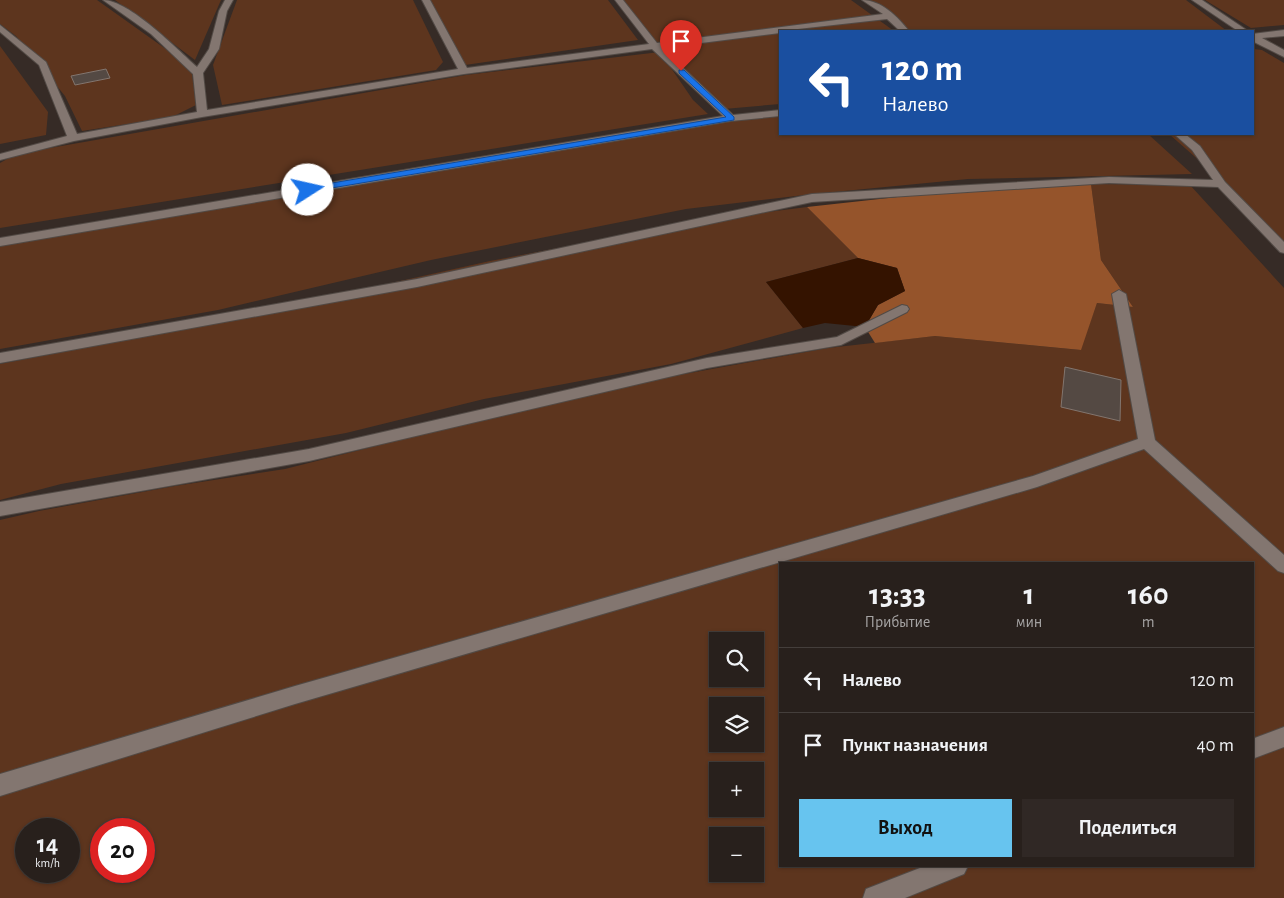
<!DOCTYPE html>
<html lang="ru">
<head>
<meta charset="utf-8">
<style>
	:root { --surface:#28201c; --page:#302825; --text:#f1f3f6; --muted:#a5a3a3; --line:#443e3b; --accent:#67c4ef }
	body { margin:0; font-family:"Alegreya Sans",sans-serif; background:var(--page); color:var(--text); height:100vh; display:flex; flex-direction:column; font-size:19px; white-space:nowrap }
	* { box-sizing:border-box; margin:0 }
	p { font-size:16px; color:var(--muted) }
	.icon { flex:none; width:28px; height:28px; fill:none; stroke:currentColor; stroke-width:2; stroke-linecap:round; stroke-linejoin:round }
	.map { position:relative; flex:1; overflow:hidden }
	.panel { position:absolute; left:779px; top:562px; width:475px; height:305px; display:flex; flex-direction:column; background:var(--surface); border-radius:0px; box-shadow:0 1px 4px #0004,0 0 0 1px var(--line) }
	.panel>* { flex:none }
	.top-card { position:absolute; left:779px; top:30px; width:475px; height:105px; border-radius:0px; box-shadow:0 1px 4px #0004,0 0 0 1px var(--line); background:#1a4fa0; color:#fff; overflow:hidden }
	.tools { position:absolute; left:709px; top:632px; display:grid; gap:10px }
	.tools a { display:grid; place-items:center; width:55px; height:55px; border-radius:0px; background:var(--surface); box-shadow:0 1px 4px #0004,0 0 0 1px var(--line); font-size:25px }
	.speed { position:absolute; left:15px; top:818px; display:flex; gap:10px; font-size:25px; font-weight:700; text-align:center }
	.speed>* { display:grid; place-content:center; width:65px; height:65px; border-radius:50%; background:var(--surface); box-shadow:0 1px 4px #0004,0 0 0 1px var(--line); line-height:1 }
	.speed small { font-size:12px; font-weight:400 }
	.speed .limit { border:8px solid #d22; background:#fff; color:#111 }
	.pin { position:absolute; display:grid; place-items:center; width:42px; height:42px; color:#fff; margin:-51px -21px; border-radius:50% 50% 50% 0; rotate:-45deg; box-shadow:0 0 5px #0007 }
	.pin .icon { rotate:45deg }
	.me { position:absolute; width:55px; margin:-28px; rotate:80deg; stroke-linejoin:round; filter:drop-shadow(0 0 4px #0008) }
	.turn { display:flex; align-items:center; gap:18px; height:105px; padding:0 20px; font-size:22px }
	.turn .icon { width:65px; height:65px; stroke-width:2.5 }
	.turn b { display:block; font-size:35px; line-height:42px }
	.eta { display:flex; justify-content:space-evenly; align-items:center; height:85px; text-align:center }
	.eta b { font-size:30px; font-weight:700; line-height:35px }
	.button { display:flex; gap:10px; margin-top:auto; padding:10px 20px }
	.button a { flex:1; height:58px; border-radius:0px; background:var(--accent); color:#111; font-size:20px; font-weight:700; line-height:58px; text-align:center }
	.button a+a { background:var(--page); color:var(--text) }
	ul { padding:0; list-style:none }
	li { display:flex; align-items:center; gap:15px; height:65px; padding:0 20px; border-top:1px solid var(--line) }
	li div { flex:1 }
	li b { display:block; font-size:19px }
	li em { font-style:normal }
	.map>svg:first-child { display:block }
	.green { fill:#5d351e; fill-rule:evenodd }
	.forest { fill:#95542b }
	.water { fill:#341300 }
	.building { fill:#544943; stroke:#82756e }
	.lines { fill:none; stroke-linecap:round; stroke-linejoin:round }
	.lane-casing { stroke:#524a45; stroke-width:2 }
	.lane { fill:#837670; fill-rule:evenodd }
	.route { fill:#1a73e8; stroke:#114b97 }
</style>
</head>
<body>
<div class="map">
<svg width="1284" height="898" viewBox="0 0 1284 898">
	<rect width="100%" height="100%" fill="#362b26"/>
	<!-- green -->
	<g class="green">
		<path d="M0,0H97L191,67L196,105L172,117L82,131L65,96L16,36L0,24Z"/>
		<path d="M115,0H221L195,60Z"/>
		<path d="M237,0H413L443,62L436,70L222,105L213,65Z"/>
		<path d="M427,0H608L638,40L465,65Z"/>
		<path d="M619,0H851L894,31H780V104L724,109L652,37Z"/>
		<path d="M867,0H1186L1227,31H910Z"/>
		<path d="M1205,0H1284V25L1251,28Z"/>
		<path d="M0,46L48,112L46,135L0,144Z"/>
		<path d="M1253,49L1262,50L1284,63V247L1211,171L1169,134H1252Z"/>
		<path d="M660,52L693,100L708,114L0,228V163L16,154L466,75Z"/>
		<path d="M780,112V134H1148L1192,174L968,179L813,194L686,209L431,260L218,310L0,349V240Z"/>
		<path d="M1091,184L1190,185L1284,288V898H0V520L39,511L175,486L285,469L471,422L668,377L828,348L935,336L1080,350L1097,303L1133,307L1101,260ZM780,564H1252V866H780ZM718,641H755V679H718ZM718,706H755V744H718ZM718,771H755V809H718ZM26,829H69V871H26ZM101,829H144V871H101ZM718,836H755V874H718Z"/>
		<path d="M807,207L858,258L766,282L803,328L671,364L484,399L346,433L61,484L0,500V364L207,324L490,261L705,220Z"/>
	</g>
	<!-- forest -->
	<path class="forest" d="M1091,184L1101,260L1133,307L1097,303L1081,350L935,336L875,343L865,327L878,305L905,291L897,268L858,258L807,207L970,189Z"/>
	<!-- water -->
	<path class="water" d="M858,258L897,268L905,291L878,305L865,327L825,323L803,328L766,282Z"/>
	<!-- building -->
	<g class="building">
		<path d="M106,69L110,78L75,85L71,76Z"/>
		<path d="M1065,367L1121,380L1120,421L1061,407Z"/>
	</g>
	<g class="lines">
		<!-- lane casing -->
		<g class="lane-casing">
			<g id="lane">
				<path d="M103,0C129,0 177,49 197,67L209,49L219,11L225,0H233L227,11L219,49L203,73L207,110L458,69L422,0H430L467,68L649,44L615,0H623L657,43L883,14L862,0C881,0 898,17 909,31H900L887,19L780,31V33L662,48L733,115L780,110V116L731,121L0,246V238L723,116L652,49L464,74L202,117L74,141L0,160V154L67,136L39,65L0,32V25L46,62L77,134L197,112L193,74L151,34Z"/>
				<path d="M1192,0H1202L1248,31H1238Z"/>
				<path d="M1284,30V36L1262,38L1284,50V57L1252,41V34Z"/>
				<path d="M1174,134H1185L1200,146L1225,182L1284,242V253L1280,252L1218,187L1109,183L812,202L417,287L0,363V353L417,279L812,194L1109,177L1213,180L1192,150Z"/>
				<path d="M1119,290L1126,294L1155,440L1284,555V573L1278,571L1144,449L1037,487L295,704L0,796V774L295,686L1033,476L1138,439L1112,294Z"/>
				<path d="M902,305L907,306L909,309L907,312L841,345L707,368L309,461L0,516V502L309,449L707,358L837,337Z"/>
				<path d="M1284,727V747L1252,759V739Z"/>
				<path d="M925,866H968L964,874L905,898H863L866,889Z"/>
			</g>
		</g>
		<!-- lane -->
		<use href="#lane" class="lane"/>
	</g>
	<!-- route -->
	<path class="route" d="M679,70H684L734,117V120L308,192L304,190L308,187L726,117L679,73Z"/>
</svg>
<div class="tools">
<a><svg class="icon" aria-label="search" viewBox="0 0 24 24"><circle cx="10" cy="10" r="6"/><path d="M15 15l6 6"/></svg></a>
<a><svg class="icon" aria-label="layers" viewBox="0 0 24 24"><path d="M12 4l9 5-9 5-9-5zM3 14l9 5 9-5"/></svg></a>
<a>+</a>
<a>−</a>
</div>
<div class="speed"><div>14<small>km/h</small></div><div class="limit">20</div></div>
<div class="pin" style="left:681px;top:71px;background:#d93025"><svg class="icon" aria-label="arrive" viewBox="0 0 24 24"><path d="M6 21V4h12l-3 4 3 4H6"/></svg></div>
<svg class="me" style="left:308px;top:190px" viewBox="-20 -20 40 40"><circle r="19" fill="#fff"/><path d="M0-13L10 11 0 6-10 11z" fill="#1a73e8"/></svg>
<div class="top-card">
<div class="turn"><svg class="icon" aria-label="left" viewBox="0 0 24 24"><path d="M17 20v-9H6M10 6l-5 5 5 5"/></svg><div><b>120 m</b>Налево</div></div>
</div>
<section class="panel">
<div class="eta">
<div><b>13:33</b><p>Прибытие</p></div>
<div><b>1</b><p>мин</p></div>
<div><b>160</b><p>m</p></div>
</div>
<ul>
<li><svg class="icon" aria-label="left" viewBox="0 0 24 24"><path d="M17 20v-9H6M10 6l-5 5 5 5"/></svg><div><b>Налево</b></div><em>120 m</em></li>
<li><svg class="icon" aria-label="arrive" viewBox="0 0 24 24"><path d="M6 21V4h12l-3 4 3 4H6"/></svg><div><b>Пункт назначения</b></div><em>40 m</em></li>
</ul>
<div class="button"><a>Выход</a><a>Поделиться</a></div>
</section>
</div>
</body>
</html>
